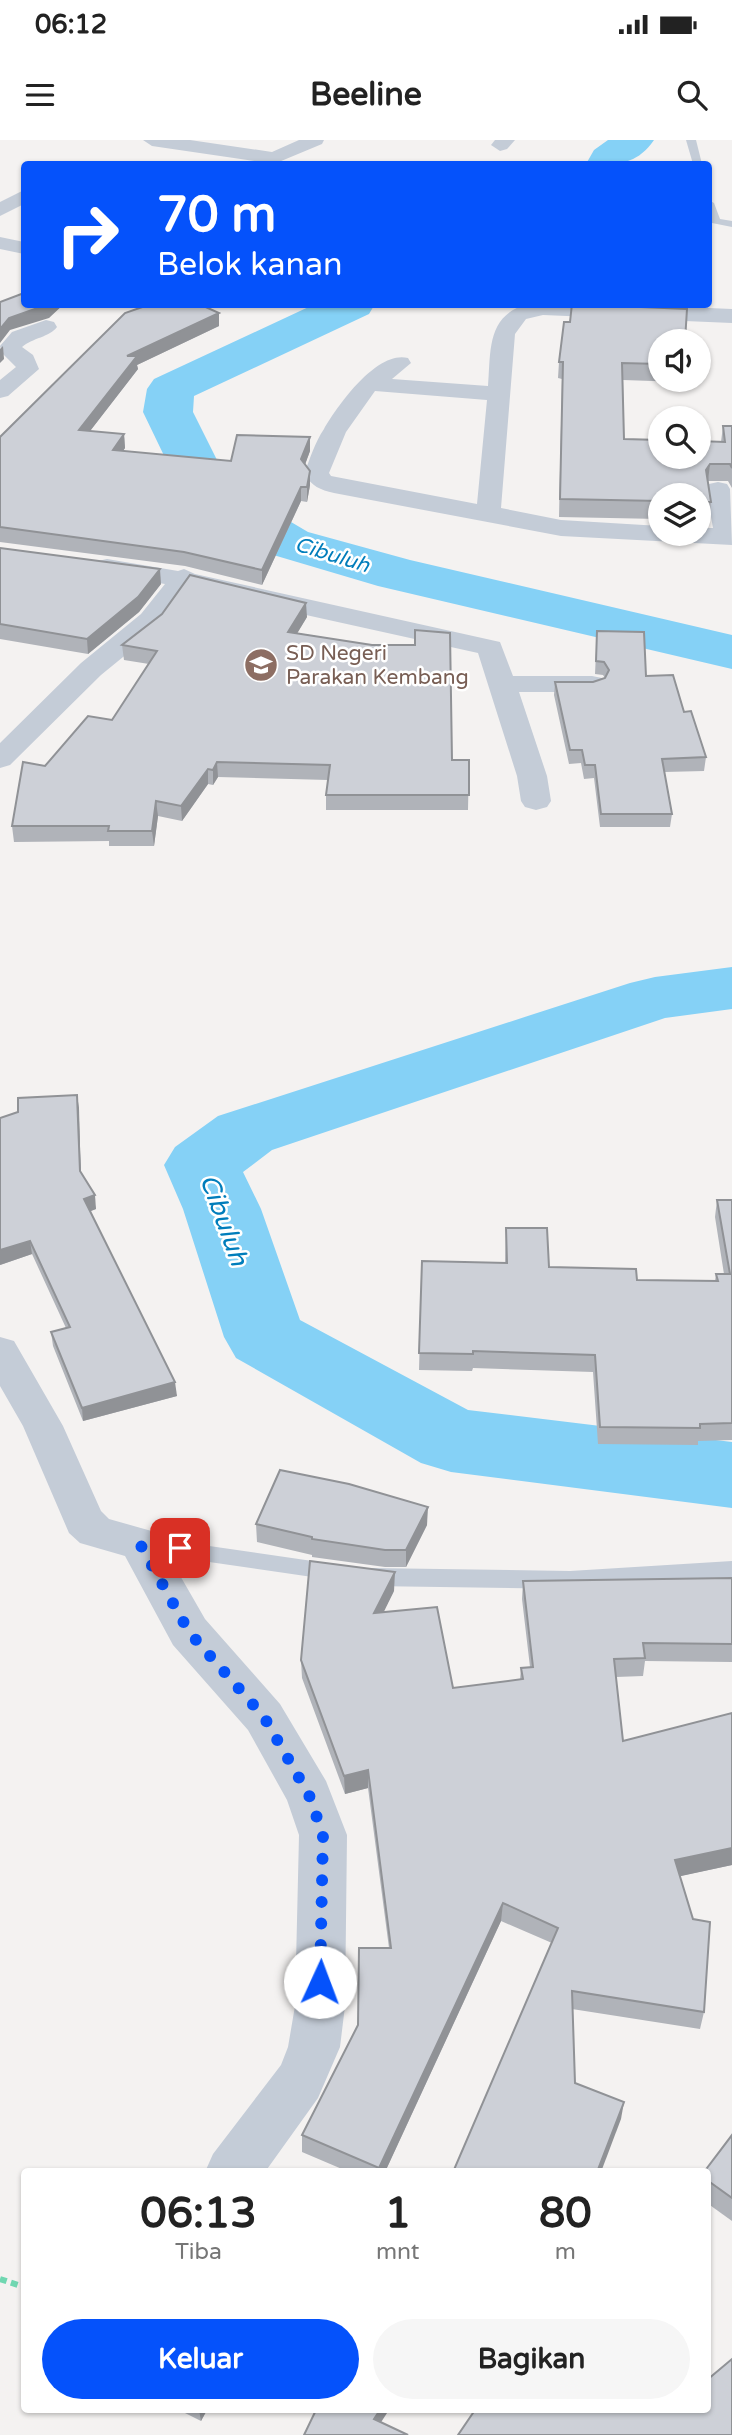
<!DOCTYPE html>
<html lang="id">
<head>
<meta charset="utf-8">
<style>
	:root { --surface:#fff; --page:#f6f6f6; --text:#222; --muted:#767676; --accent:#0552fb }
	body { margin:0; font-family:"Varela Round",sans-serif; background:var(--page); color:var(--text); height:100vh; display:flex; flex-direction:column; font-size:26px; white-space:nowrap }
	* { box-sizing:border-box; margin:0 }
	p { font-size:23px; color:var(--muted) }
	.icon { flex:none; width:38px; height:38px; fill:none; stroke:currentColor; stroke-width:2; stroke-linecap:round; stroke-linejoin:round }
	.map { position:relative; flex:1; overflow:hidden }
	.sheet { position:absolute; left:21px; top:2028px; width:690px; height:245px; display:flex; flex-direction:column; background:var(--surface); border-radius:7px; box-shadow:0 2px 5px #0004 }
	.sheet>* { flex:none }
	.top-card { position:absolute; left:21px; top:21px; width:691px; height:147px; border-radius:7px; box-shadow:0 2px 5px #0004; background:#0552fb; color:#fff; overflow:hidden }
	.tools { position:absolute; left:648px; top:189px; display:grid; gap:14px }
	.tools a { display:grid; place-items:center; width:63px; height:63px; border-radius:50%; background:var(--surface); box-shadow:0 2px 5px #0004; font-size:35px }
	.pin { position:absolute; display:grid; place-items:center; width:60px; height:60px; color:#fff; margin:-30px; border-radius:14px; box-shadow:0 4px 10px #0006 }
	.me { position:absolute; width:77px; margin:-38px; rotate:2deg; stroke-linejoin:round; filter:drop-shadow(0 0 5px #0008) }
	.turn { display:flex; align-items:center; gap:24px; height:147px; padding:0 21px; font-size:32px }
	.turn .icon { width:91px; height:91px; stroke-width:2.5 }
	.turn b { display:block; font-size:49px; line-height:60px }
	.eta { display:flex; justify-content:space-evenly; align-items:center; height:119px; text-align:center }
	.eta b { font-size:42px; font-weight:700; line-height:49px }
	.action { display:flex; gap:14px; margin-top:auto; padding:14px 21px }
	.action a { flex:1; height:80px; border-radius:42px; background:var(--accent); color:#fff; font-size:28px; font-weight:700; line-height:80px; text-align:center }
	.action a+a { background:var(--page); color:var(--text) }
	.status { display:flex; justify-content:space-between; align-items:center; height:49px; padding:0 35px; background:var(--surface); direction:ltr }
	.status svg { height:19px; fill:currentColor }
	header { display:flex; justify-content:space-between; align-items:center; height:91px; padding:0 21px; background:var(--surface); font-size:32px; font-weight:700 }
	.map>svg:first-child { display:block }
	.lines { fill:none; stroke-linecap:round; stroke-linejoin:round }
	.river { fill:#85d1f6; fill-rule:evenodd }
	.path { stroke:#70d7b1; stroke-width:6; stroke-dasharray:7 4.5; stroke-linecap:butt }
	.service { fill:#c4ccd7; fill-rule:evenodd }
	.minor { fill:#c4ccd7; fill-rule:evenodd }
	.wall { fill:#b0b3b9 }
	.shaded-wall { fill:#909296 }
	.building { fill:#cdd0d7; stroke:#909296; stroke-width:2 }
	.route { stroke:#0552fb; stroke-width:12; stroke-dasharray:0 21.6 }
	.labels { text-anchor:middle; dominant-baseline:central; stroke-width:5; stroke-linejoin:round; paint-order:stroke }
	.far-water-label { font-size:21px; font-style:italic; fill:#007dbb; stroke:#fff }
	.far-education-label { font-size:21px; fill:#785e54; stroke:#fff; text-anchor:start }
	.water-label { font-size:26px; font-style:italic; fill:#007dbb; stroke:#fff }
</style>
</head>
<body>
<div class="status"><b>06:12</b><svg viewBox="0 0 49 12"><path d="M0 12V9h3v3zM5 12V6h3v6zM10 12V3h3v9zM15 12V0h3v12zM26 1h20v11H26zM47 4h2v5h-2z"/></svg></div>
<header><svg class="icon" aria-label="menu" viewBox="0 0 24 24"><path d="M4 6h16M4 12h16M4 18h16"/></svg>Beeline<svg class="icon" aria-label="search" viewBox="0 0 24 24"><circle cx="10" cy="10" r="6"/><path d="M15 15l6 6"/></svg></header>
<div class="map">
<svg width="732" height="2295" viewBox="0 0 732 2295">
	<rect width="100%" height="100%" fill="#f4f2f1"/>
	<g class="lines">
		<!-- river -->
		<g class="river">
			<path d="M608,0H654C635,27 616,24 586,24L594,10Z"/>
			<path d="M315,164H375L369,174L194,256L193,272L230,346L308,392L410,420L732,495V529L378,446L270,414L191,366L183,355L143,272L147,249L154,239Z"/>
			<path d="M732,827V869L665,878L272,1010L243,1032L261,1069L300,1180L468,1270L732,1302V1368L451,1332L421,1323L236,1218L224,1197L183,1069L164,1025L175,1007L218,976L630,843L655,837Z"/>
		</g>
		<!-- path -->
		<path class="path" d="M0,2139L24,2147"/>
		<!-- service -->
		<g class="service">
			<path d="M686,0H696L702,24H693Z"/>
			<path d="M709,60L714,63L720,79L732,81V87L712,83L709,75Z"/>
			<path d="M140,1396L333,1424L341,1426L344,1432L341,1438L333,1440L140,1412L132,1410L129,1404L132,1398Z"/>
			<path d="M732,1421V1437L570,1449L370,1446L362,1443L359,1437L362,1431L370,1428L570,1431Z"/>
		</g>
		<!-- minor -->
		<g class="minor">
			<path d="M143,0H190L272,12L299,0H324L322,4L274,24L152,6Z"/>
			<path d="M495,0H515L507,9L500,11L491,5Z"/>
			<path d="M24,50V64L0,76V62Z"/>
			<path d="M0,97L24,102V114L0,109Z"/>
			<path d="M528,164H615L732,169V183L543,175L526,179L515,194L501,368L561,380L660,386V394H698V388H713L706,349L709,344L718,342L727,344L730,349L732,405L561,396L334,353C320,350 312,346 304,334C310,319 315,302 324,289C338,265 377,210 408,218L411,223L392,239L488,246C491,212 486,175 528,164ZM375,251L487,260L477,364L331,336L329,333L346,292Z"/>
			<path d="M46,180L54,182L57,187C50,197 32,198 22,207L33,215L39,229L8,256L0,258V240L16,227L2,213L0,206L12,192Z"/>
			<path d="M107,419L178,431L184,429L195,434L500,502L513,536H592L602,538L606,544L602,550L592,552H519L547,636L551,661L547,667L536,670L525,667L521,661L517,636L478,513L189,449L161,486L101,535L10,625L0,628V603L81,523L141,474L165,444L98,433L94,427L98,421Z"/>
			<path d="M0,1197L14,1201L63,1286L101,1371L109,1379L155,1392L205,1479L280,1564L326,1641L347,1695L345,1866L340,1907L318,1958L265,2032H205L213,2014L281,1925L288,1907L295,1866L299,1695L287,1660L248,1590L173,1505L125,1416L80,1403L69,1393L23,1286L0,1246Z"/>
		</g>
	</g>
	<!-- wall -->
	<g class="wall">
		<path d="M125,173L219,186L137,225L138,229L90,291L124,294L125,308L123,311L231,321L310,311L305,324L310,331V345L307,362L301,361L262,445L185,426L0,402V297Z"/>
		<path d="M660,201V240H682V242L623,240L624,299L721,302L723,286H732V348L728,341H708V343L711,362L709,380H698V355H660V379L559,377L562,239L558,238L559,222Z"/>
		<path d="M0,408L161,444L139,472L88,514L0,499Z"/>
		<path d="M307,477L297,493L372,505H415V490L452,620H469L468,670H326V655L328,640L218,637L213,645L208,644L182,681L158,676L154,706H109V701L14,702L12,686L45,626L112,580L149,524L124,520L122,505Z"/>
		<path d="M597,491L684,572L706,617L704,631L664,632L672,674L670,687H600L594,638L584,639L581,623L569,624L554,555L555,542H593L605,538L603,535L595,534Z"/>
		<path d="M77,955L81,1033L96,1069L90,1071L177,1256L83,1281L53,1206L51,1192L66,1188L32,1114L0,1125Z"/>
		<path d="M717,1060H732V1300L698,1301V1305L598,1304L593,1232L473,1228L472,1231L419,1230L422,1121L505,1123L506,1088L549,1127L637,1140L715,1141L716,1134H724L715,1077Z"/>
		<path d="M256,1384L427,1385L406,1427H385L312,1417V1415L257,1402Z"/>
		<path d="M732,1438V1522L645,1521L643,1536L616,1537L623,1601L732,1573V1725L680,1736L704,1872L700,1889L572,1869L575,1943L621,1979L453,2032L552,1803L501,1781L385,2032H349L302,2012V1995L358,1885L389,1808L368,1648L345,1654L302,1538L301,1520L394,1451L383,1472L453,1548L520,1540L521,1528L530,1527L522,1459L523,1441Z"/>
		<path d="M732,1995V2081L707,2063V2032Z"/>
		<path d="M179,2270H207L201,2281Z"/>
	</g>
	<!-- shaded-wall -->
	<g class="shaded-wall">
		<path d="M49,164H64L49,178L10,190L0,203V189L9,178Z"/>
		<path d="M219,173V186L137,225L138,229L80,304L79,290L127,216Z"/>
		<path d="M3,206L4,219L0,223V209Z"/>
		<path d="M124,294L125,308L114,324L113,310Z"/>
		<path d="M310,297V311L302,333L301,319Z"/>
		<path d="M710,324L708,341L704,348L706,330Z"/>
		<path d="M310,331V345L307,362V347Z"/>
		<path d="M301,347V361L262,445V430Z"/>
		<path d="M160,429L161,444L139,472L88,514L87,499Z"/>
		<path d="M306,463L307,477L289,507L288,492Z"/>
		<path d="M217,622L218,637L213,645V630Z"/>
		<path d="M208,629V644L182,681L181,666Z"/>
		<path d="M156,661L158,676L154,706L152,691Z"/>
		<path d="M77,955L79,968L81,1045L80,1031Z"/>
		<path d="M95,1055L96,1069L86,1073L84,1059Z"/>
		<path d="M30,1101L32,1114L0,1125V1110Z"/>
		<path d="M175,1242L177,1256L83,1281L82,1268Z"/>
		<path d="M428,1367L427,1385L406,1427V1410Z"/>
		<path d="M395,1432L394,1451L374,1492V1473Z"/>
		<path d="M368,1630V1648L345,1654L344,1636Z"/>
		<path d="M732,1708V1725L672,1738L675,1720Z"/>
		<path d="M503,1763L501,1781L385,2032H379V2028Z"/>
		<path d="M624,1962L621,1979L601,2032H597Z"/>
		<path d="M199,2270H207L201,2281Z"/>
		<path d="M380,2270H389L374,2293V2279Z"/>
	</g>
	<!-- building -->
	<g class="building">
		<path d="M24,153V164H49L9,178L0,189V162Z"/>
		<path d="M151,164H199L219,173L127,216H137L79,290L124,294L113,310L231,321L237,295L310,297L301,319L310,331L307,347H301L262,430L184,412L0,387V297L125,173Z"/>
		<path d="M572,164L687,169L685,201H660V224L622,223L624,299L660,300V317H698V301L725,302L723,286H732V328L730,324H710L706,330L711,362H698V355H660V361L560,359L563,222H559L564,182H570Z"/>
		<path d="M0,408L160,429L138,457L87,499L0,484Z"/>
		<path d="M190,435L306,463L288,492L372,505H415V490L450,493L452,620H469V655H326L330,625L217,622L213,630L208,629L181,666L156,661L152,691H108L109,686H12L23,622L45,626L88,576L112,580L157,511L122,505L162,474Z"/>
		<path d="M597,491L644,492L646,536L673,535L684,572L691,571L706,617L662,619L672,674H601L595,625H585L582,610H570L555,542H593L605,538L609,530L604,522L596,521Z"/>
		<path d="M77,955L80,1031L95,1055L84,1059L175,1242L82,1268L51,1192L70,1187L30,1101L0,1110V978L18,972V958Z"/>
		<path d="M717,1060H732V1283L700,1284V1288L600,1287L595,1215L473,1211V1214L419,1213L422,1121L507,1123L506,1088H547L549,1127L636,1129L637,1140L718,1141L716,1134H730Z"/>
		<path d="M280,1330L349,1344L428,1367L406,1410H385L312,1399V1397L256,1384Z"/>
		<path d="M310,1421L395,1432L374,1473L437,1467L453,1548L523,1539L521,1528L533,1527L523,1441L732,1438V1504L643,1503L645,1518L614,1519L623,1601L732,1573V1708L675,1720L693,1779L710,1782L704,1872L572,1851L575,1943L624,1962L597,2032H453L558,1788L503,1763L379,2028L302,1995L358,1885L359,1808H391L368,1630L344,1636L301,1520Z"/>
		<path d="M732,1995V2058L707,2040V2032H704Z"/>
		<path d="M732,2219V2295H458L475,2270H707V2240Z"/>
		<path d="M316,2270H380L374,2279L408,2295H304Z"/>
	</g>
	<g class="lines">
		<!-- route -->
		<path class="route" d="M180,1408L140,1404L189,1492L264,1577L309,1655L323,1695L320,1842"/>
	</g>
	<!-- icons -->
	<defs>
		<g id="school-disc" transform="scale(1.75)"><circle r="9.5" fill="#8d6e63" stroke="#fff"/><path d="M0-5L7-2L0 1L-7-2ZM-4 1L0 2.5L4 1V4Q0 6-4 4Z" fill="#fff"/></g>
	</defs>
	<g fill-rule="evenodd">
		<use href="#school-disc" x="261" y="525"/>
	</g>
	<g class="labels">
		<!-- far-water labels -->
		<g class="far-water-label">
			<text transform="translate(332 415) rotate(17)">Cibuluh</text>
		</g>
		<!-- far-education labels -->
		<g class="far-education-label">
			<text x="286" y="513">SD Negeri<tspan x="286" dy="24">Parakan Kembang</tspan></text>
		</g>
		<!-- water labels -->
		<g class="water-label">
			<text transform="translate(224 1080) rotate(70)">Cibuluh</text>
		</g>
	</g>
</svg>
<div class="tools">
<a><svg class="icon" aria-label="sound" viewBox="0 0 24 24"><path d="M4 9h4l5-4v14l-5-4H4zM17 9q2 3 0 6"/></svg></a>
<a><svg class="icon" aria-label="search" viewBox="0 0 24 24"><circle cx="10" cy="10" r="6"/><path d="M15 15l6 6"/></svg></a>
<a><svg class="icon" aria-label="layers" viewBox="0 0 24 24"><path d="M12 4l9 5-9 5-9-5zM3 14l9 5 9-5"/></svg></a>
</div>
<div class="pin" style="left:180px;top:1408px;background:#d93025"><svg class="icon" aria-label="arrive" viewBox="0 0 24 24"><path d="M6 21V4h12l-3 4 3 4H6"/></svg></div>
<svg class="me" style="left:320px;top:1842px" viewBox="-20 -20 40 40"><circle r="19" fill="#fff"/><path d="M0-13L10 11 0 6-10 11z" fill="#0552fb"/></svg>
<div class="top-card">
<div class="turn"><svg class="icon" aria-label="right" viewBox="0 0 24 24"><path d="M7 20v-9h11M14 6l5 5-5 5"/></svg><div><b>70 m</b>Belok kanan</div></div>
</div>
<section class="sheet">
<div class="eta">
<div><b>06:13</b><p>Tiba</p></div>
<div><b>1</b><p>mnt</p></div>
<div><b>80</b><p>m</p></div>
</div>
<div class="action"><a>Keluar</a><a>Bagikan</a></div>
</section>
</div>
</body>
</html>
